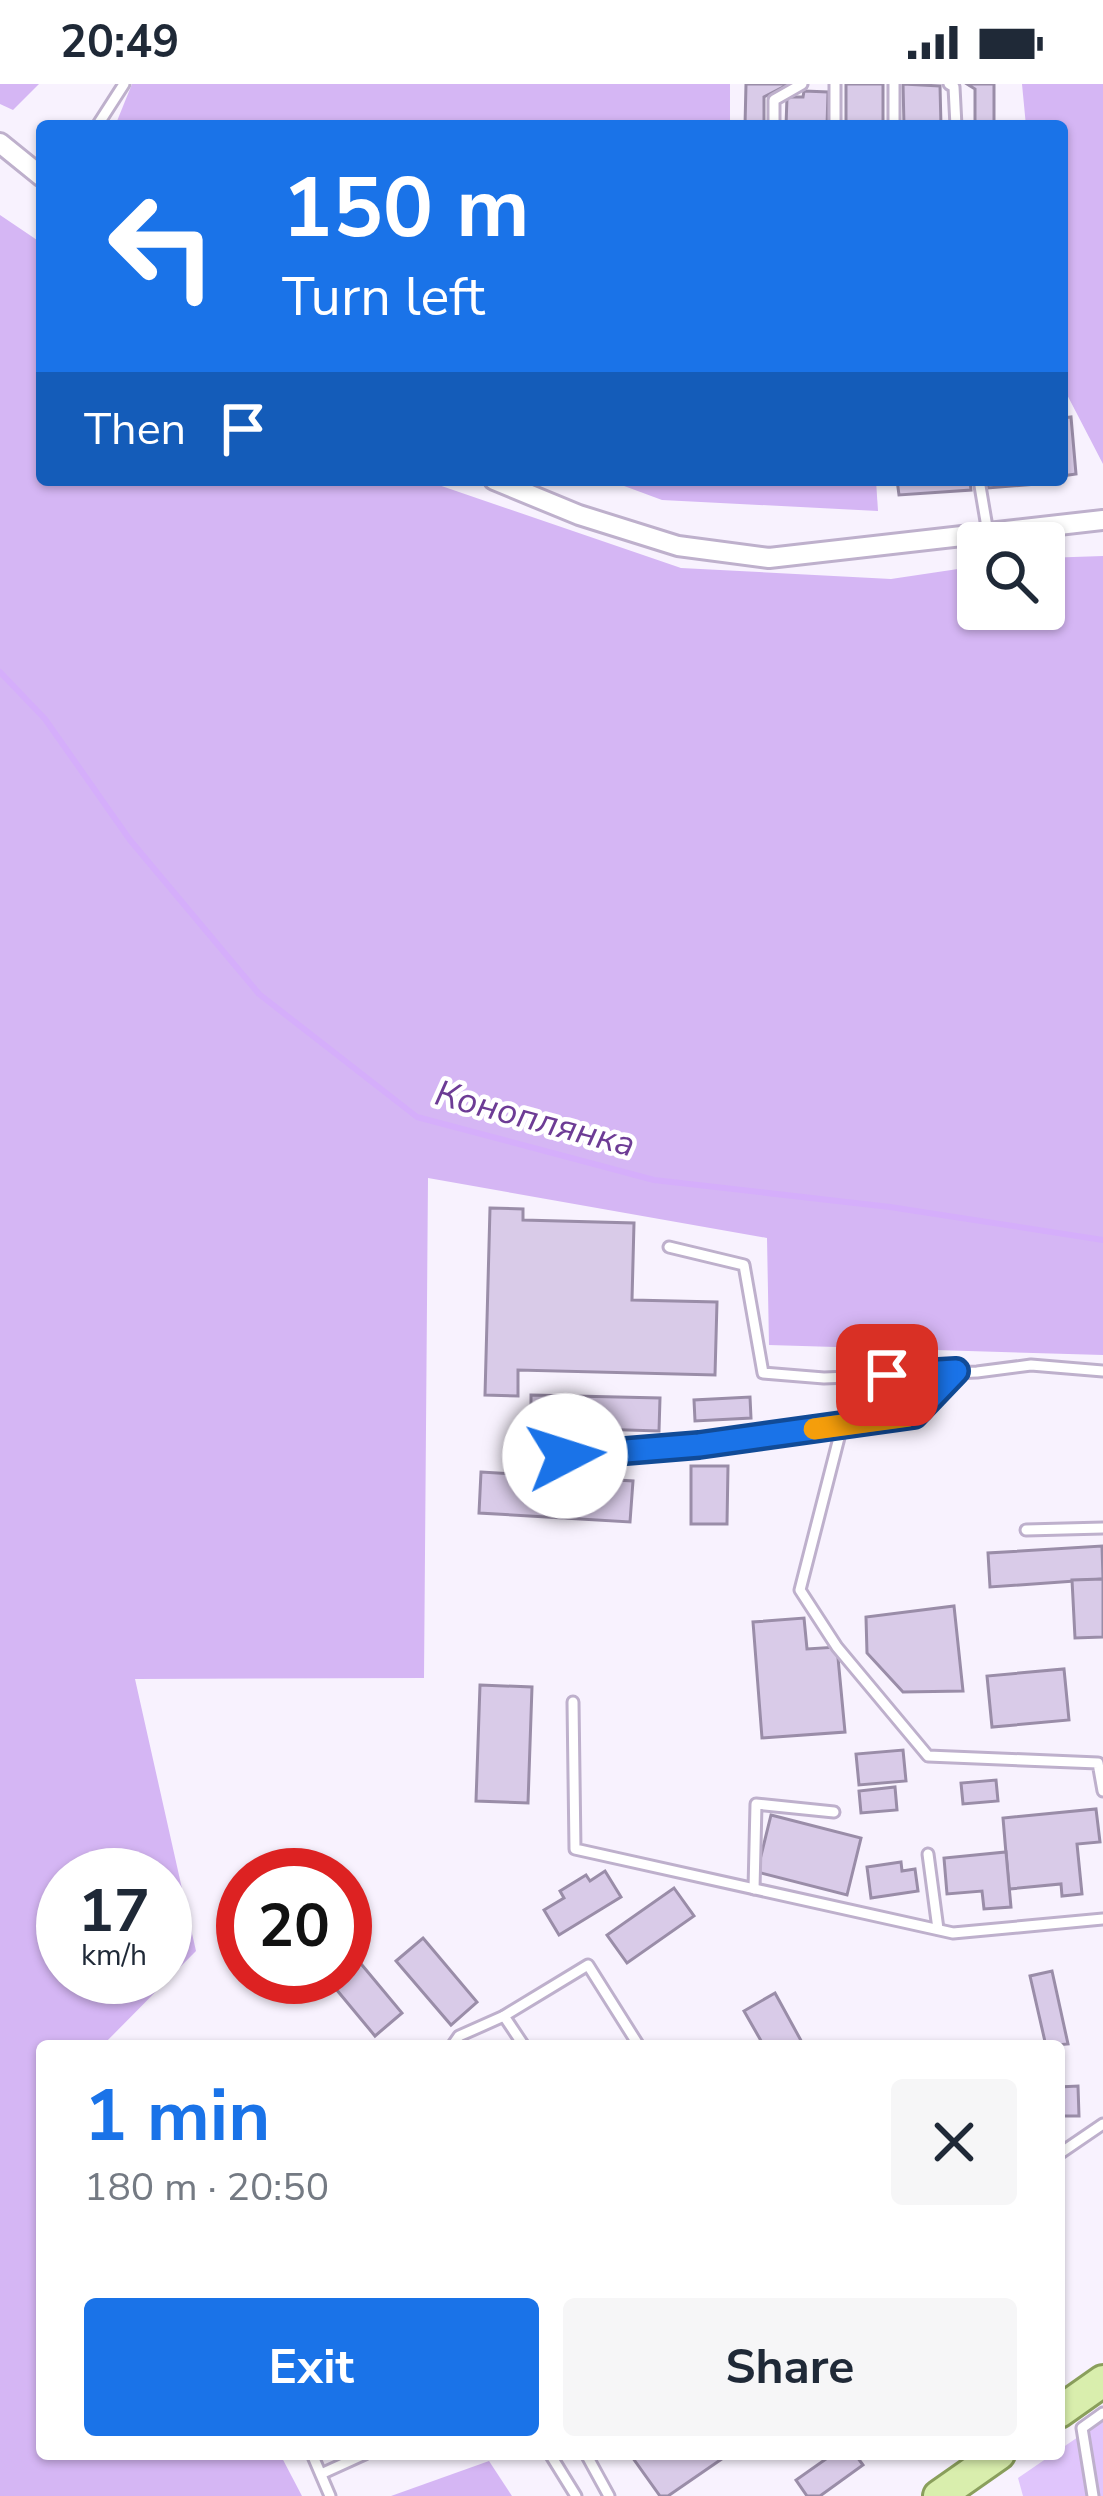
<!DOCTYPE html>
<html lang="en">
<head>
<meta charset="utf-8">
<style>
	:root { --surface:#fff; --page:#f6f6f7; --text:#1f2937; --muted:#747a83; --accent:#1a73e8 }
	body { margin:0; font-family:"Nunito Sans",sans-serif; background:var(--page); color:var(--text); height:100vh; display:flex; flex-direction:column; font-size:45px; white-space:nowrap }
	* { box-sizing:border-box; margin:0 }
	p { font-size:39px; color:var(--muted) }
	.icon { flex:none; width:66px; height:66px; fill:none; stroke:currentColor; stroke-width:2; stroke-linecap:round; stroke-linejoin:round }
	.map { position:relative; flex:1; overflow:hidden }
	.details { position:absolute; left:36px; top:1956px; width:1029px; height:420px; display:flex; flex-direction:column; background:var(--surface); border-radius:12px; box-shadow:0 3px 9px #0004 }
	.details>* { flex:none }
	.top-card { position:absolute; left:36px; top:36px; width:1032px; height:366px; border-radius:12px; box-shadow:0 3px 9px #0004; background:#1a73e8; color:#fff; overflow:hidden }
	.tools { position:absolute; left:957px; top:438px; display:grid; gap:24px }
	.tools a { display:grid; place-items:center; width:108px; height:108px; border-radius:12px; background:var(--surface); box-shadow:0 3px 9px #0004; font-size:60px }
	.speed { position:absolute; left:36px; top:1764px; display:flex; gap:24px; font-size:60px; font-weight:700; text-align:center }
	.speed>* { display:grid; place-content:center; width:156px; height:156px; border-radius:50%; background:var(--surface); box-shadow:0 3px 9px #0004; line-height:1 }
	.speed small { font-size:30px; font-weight:400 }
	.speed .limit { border:18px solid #d22; background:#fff; color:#111 }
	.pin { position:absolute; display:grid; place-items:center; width:102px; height:102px; color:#fff; margin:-51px; border-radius:24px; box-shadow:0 6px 18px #0006 }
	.me { position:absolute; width:132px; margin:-66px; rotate:85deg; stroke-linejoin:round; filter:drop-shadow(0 0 9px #0008) }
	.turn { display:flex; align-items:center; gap:42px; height:252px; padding:0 48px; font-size:54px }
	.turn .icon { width:156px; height:156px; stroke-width:2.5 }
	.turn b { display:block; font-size:84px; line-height:102px }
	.then { display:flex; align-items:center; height:114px; padding:0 48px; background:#0003; gap:24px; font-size:45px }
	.round { display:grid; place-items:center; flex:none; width:126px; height:126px; border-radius:12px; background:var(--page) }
	.overview { display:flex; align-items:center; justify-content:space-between; height:204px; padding:0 48px }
	h1 { font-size:72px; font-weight:700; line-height:90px; color:var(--accent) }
	.primary-button { display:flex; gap:24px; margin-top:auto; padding:24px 48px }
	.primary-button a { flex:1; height:138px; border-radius:12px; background:var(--accent); color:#fff; font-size:48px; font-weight:700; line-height:138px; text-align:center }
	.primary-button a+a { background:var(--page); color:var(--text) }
	.status { display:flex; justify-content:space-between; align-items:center; height:84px; padding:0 60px; background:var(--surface); direction:ltr }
	.status svg { height:33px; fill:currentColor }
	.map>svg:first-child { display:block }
	.green { fill:#e0c5fc }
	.forest { fill:#d5b6f4; fill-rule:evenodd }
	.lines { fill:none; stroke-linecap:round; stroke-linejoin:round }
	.stream { stroke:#d5aefb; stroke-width:6 }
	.building { fill:#d9cbe8; stroke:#9a8da8; stroke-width:3 }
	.service-casing { stroke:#beb0cc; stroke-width:15 }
	.minor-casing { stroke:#beb0cc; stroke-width:24 }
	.primary-casing { stroke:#8a9f5c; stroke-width:36 }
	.service { stroke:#fff; stroke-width:9 }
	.minor { stroke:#fff; stroke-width:18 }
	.primary { stroke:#d9eead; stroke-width:30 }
	.route-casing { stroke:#114b97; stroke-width:30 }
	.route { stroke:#1a73e8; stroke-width:21 }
	.slow { stroke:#f59e0b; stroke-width:21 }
	.labels { text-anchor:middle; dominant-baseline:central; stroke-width:9; stroke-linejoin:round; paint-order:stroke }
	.water-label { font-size:36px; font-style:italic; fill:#6d3c95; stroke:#fff }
</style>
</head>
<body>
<div class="status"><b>20:49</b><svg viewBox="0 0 49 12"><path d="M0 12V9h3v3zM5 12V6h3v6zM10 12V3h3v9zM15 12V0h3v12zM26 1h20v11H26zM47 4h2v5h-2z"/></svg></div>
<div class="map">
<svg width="1103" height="2412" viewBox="0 0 1103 2412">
	<rect width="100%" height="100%" fill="#f8f2fe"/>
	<!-- green -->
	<path class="green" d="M1103,2336V2412H1023L1018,2394L1053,2370H1059V2366Z"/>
	<!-- forest -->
	<g class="forest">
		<path d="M0,0H39L13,26L0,20Z"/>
		<path d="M132,0H730V42H115Z"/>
		<path d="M1022,0H1103V380L1062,301V42H1026Z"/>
		<path d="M0,131L37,156L42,172V396H424L681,484L891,495L978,482V525H1044V474L1103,472V1271L769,1261L767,1154L428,1094L424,1594L135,1595L196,1867L102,1962H42V2370H280L302,2412H0ZM63,1791H165V1893H63Z"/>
		<path d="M608,396H876L878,427L662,416Z"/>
		<path d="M489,2377L512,2412H391Z"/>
	</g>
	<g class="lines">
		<!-- stream -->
		<path class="stream" d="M0,588L45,635L130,756L259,910L417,1033L654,1096L890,1123L1103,1156"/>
	</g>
	<!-- building -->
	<g class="building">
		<path d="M746,0H789L764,13V42H745Z"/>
		<rect x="846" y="0" width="37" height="42"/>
		<path d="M903,0L940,2L941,42H904Z"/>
		<path d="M967,0H994V42H975V5Z"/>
		<path d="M804,7L828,8L827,42H786L787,13H803Z"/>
		<path d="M1071,333L1076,390L1062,392V334Z"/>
		<path d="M897,396H970L971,406L899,411Z"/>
		<path d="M987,396H1061L1062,398L988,404Z"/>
		<path d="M490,1124L523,1125V1136L634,1139L632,1216L717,1218L715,1291L518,1286V1312L485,1311Z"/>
		<path d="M531,1311L660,1314L659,1347L531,1343Z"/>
		<path d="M750,1313L751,1334L695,1337L694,1316Z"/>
		<path d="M691,1382H728L727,1440H691Z"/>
		<path d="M481,1388L633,1397L630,1438L479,1429Z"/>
		<path d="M1102,1462L1103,1495L990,1503L988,1469Z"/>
		<path d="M1103,1495V1553L1075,1554L1072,1496Z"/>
		<path d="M954,1522L963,1607L903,1608L867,1569L866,1533Z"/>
		<path d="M804,1534L807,1565L837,1563L845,1648L762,1654L753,1538Z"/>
		<path d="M1064,1585L1069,1636L992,1643L987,1592Z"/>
		<path d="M480,1601L532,1603L528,1719L476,1717Z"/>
		<path d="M903,1666L906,1697L859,1701L856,1670Z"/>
		<path d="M996,1696L998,1717L963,1720L961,1699Z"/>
		<path d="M895,1703L897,1726L861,1729L859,1707Z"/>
		<path d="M1096,1725L1100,1758L1077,1760L1082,1810L1062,1812L1061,1800L1009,1805L1003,1734Z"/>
		<path d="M771,1731L861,1754L847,1811L757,1788Z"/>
		<path d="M1006,1768L1011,1823L984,1825L982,1807L947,1810L944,1774Z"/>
		<path d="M901,1778L902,1787L915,1785L918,1807L871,1814L867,1783Z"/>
		<path d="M605,1787L621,1813L559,1851L544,1826L564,1814L560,1807L586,1791L590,1797Z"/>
		<path d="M674,1804L694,1832L627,1879L607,1851Z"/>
		<path d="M423,1854L477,1918L451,1941L396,1877Z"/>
		<path d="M347,1863L402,1929L375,1952L326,1893H345Z"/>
		<path d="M1052,1887L1068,1960L1046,1962L1030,1892Z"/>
		<path d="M775,1909L804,1962H764L744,1927Z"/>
		<path d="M1078,2002L1079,2032H1059V2003Z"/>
		<path d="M630,2370H729L668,2412H660Z"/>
		<path d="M833,2370H855L863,2381L820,2412H807L796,2396Z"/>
	</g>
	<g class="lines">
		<!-- service casing -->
		<g class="service-casing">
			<g id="service">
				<path d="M894,0V42"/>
				<path d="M949,0L954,3L956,42"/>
				<path d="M97,42L124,0"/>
				<path d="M774,42V16L802,0"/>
				<path d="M835,42V0"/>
				<path d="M979,396L988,449"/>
				<path d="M669,1163L744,1181L763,1289L824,1294L977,1288L1031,1281L1103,1287"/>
				<path d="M842,1342L800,1506L837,1563L928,1672L1098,1679L1103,1707"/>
				<path d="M520,1375L699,1361L915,1331L956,1287"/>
				<path d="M1026,1446L1103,1444"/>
				<path d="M573,1618L575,1765L953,1849L1103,1835"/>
				<path d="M928,1770L938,1845"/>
				<path d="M754,1805L756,1720L834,1728"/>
				<path d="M504,1932L588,1881L639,1962"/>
				<path d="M452,1962L459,1952L504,1932L524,1962"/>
				<path d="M1059,2070L1103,2040"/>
				<path d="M312,2370L330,2412"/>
				<path d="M550,2370L576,2412"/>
				<path d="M586,2370L609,2412"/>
				<path d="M321,2390L365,2370"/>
				<path d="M1093,2412L1082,2344L1103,2329"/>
			</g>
		</g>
		<!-- minor casing -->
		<g class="minor-casing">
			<g id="minor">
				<path d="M0,59L42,93"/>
				<path d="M494,396L579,431L678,462L769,474L1103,436"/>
			</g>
		</g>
		<!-- primary casing -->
		<g class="primary-casing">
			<g id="primary">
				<path d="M1059,2328L1103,2297"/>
				<path d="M939,2412L999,2370"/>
			</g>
		</g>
		<!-- service -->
		<use href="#service" class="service"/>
		<!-- minor -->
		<use href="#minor" class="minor"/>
		<!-- primary -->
		<use href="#primary" class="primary"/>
	</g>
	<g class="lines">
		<!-- route casing -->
		<g class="route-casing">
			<path id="route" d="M565,1372L699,1361L914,1331L956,1287L887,1291"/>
		</g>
		<!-- route -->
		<use href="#route" class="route"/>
		<!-- slow -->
		<path class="slow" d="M814,1345L909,1332"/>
	</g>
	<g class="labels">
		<!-- water labels -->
		<g class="water-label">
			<text transform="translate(535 1035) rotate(15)">Коноплянка</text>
		</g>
	</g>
</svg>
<div class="tools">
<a><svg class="icon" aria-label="search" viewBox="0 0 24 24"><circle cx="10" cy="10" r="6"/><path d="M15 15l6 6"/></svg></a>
</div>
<div class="speed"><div>17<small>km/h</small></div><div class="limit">20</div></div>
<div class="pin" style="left:887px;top:1291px;background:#d93025"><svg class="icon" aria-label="arrive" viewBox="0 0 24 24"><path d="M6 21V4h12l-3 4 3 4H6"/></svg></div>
<svg class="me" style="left:565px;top:1372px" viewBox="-20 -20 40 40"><circle r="19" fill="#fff"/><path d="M0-13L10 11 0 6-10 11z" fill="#1a73e8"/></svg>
<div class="top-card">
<div class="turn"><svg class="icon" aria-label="left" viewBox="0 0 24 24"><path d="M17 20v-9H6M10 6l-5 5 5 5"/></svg><div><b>150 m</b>Turn left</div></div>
<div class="then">Then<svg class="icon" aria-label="arrive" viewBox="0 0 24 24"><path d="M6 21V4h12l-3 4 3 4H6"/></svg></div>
</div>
<section class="details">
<div class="overview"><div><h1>1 min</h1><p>180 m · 20:50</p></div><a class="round"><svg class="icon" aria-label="close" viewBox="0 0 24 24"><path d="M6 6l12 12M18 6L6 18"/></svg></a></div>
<div class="primary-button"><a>Exit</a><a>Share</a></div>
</section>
</div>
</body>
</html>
